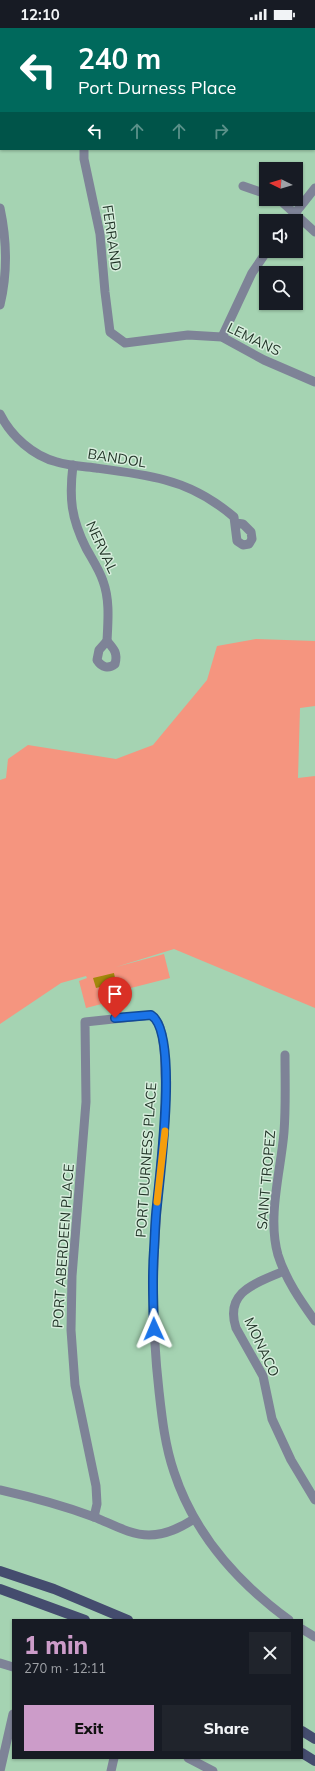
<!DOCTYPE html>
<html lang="en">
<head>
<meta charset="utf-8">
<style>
	:root { --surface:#171b24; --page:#20242c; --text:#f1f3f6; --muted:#9ea1a6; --accent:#cc9cc9 }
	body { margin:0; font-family:Mulish,sans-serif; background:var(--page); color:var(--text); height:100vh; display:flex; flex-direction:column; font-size:15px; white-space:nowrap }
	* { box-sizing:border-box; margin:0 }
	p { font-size:13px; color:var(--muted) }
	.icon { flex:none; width:22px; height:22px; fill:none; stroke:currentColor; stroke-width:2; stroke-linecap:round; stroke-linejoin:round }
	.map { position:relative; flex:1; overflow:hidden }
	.side { position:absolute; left:12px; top:1591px; width:291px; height:140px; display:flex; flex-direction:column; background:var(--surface); border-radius:0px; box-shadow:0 1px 3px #0004 }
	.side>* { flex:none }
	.top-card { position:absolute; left:0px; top:0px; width:315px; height:122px; box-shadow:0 1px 3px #0004; background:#00695c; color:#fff; overflow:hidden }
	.needle { width:26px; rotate:275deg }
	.controls { position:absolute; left:259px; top:134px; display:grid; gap:8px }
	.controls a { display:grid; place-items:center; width:44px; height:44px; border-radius:0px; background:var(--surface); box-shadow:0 1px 3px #0004; font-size:20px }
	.pin { position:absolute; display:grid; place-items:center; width:34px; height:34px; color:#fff; margin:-41px -17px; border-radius:50% 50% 50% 0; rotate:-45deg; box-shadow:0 0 4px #0007 }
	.pin .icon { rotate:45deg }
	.me { position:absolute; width:44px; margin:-22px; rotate:359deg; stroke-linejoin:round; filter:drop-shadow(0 0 3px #0008) }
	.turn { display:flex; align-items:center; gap:14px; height:84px; padding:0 12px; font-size:18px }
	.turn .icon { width:52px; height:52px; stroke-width:2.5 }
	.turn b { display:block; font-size:28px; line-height:34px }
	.lanes { display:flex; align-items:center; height:38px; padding:0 12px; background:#0003; justify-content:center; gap:20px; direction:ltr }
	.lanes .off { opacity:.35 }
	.round { display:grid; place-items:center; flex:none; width:42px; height:42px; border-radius:0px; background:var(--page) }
	.headline { display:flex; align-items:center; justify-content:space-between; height:68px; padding:0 12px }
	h1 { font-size:24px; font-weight:800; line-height:30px; color:var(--accent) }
	.button { display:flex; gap:8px; margin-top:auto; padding:8px 12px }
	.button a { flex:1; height:46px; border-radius:0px; background:var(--accent); color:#111; font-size:16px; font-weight:800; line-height:46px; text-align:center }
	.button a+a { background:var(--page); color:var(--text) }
	.status { display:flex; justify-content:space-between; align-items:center; height:28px; padding:0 20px; background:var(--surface); direction:ltr }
	.status svg { height:11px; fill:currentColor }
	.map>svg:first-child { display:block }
	.green { fill:#f5957f }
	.water { fill:#a4880b }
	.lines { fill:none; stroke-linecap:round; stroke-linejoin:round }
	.minor { stroke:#7e8397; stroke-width:9 }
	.major { stroke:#444c6e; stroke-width:10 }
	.route-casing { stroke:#114b97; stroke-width:10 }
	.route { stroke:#1a73e8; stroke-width:7 }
	.slow { stroke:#f59e0b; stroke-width:7 }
	.labels { text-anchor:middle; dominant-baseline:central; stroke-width:3; stroke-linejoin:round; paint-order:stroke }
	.street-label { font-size:14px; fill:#1f3225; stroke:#d6eddc }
</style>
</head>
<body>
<div class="status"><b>12:10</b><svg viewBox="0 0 49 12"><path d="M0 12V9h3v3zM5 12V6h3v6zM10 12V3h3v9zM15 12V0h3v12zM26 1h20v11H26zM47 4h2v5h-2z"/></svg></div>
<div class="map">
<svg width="315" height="1743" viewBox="0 0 315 1743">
	<rect width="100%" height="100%" fill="#a5d3b2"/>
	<!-- green -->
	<path class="green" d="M256,611L315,613V678L300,680L298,750L315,748V980L174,921L116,939L164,926L170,950L127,961L129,969L86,980L79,953L87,950L86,948L61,955L0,996V752L6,750L8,731L28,717L116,731L153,717L207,652L217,618Z"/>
	<!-- water -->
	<path class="water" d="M114,945L116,955L96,960L93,950Z"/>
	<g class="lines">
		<!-- minor -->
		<g class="minor">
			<path d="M0,63H1"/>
			<path d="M314,97L315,98"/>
			<path d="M84,121V131L100,206L105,264L110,304L125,315L188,307L222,309L264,332L315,354"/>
			<path d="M243,158L266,166"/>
			<path d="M276,171L282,174L315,204"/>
			<path d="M0,180C7,213 8,244 0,277"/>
			<path d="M289,193L315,160"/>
			<path d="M222,309L252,245L267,223"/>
			<path d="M0,386C11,408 33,428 57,434C69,438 83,438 96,440C119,443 143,446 165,452C192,459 213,471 234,489L237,513L243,517L249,516L252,511L251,504L243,496L236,495"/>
			<path d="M73,437C69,470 71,490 86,520C92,531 99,541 103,553C110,572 108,593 107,613"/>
			<path d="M107,613C114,621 118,625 115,636C109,641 102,640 97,632L99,622Z"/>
			<path d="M285,1027C285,1053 286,1078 284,1104C281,1142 267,1189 278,1227C286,1252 300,1272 315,1293"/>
			<path d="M284,1243C257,1255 224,1263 236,1300L263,1348L272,1391L291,1432L315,1472"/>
			<path d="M0,1462C31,1469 64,1478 94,1489C112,1496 130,1507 149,1507C166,1507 180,1500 194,1491"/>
			<path d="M94,1489L97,1476L96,1458L75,1357L71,1302L72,1248L86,1074L85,994L151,987C165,995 165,1030 165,1045C168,1091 160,1135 157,1180C152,1241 152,1302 159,1363C162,1390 165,1418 174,1444C194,1505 237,1554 289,1592"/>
			<path d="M302,1601L315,1609"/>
			<path d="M0,1635L13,1639"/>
			<path d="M188,1730L213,1743"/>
			<path d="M0,1743L13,1686"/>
			<path d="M111,1743L114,1730"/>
		</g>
		<!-- major -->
		<g class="major">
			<path d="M0,1543L54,1561L128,1592"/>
			<path d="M0,1561L85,1592"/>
			<path d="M302,1703L315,1711"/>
			<path d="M302,1725L315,1733"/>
		</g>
	</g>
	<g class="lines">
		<!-- route casing -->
		<g class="route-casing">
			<path id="route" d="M115,990L151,987C179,1004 160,1145 157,1177C155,1192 155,1207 154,1222C152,1248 153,1275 154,1301"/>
		</g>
		<!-- route -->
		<use href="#route" class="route"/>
		<!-- slow -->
		<path class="slow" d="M157,1174L165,1103"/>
	</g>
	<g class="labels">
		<!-- street labels -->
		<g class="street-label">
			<text transform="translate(112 210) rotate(82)">FERRAND</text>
			<text transform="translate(254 311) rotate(26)">LEMANS</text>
			<text transform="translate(117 430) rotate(9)">BANDOL</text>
			<text transform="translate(102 519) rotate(65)">NERVAL</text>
			<text transform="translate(146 1132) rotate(-86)">PORT DURNESS PLACE</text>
			<text transform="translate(266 1152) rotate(-85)">SAINT TROPEZ</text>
			<text transform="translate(63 1218) rotate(-86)">PORT ABERDEEN PLACE</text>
			<text transform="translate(262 1319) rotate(65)">MONACO</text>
		</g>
	</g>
</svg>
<div class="controls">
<a><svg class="needle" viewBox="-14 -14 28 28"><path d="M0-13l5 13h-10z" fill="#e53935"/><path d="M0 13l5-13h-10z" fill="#9ea1a6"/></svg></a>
<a><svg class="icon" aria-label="sound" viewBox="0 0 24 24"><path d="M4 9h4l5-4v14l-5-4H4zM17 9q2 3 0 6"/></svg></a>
<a><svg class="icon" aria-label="search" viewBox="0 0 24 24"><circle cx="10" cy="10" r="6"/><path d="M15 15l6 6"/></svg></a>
</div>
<div class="pin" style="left:115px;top:990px;background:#d93025"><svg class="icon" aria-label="arrive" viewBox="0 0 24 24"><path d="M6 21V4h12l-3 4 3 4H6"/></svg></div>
<svg class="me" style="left:154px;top:1301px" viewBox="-20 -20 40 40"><path d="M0-17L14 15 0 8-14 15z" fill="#1a73e8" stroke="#fff" stroke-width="4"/></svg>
<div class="top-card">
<div class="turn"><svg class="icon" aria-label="left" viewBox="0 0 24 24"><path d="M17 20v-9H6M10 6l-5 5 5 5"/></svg><div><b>240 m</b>Port Durness Place</div></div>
<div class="lanes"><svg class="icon" aria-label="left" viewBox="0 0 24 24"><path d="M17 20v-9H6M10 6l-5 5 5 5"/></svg><svg class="icon off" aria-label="ahead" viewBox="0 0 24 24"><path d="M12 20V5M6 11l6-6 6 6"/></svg><svg class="icon off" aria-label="ahead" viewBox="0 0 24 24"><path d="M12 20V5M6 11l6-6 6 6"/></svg><svg class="icon off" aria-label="right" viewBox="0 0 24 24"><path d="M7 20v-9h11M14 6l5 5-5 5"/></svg></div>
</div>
<section class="side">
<div class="headline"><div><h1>1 min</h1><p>270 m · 12:11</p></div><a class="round"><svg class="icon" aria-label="close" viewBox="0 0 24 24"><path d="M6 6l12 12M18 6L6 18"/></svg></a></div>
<div class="button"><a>Exit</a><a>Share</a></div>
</section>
</div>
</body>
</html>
